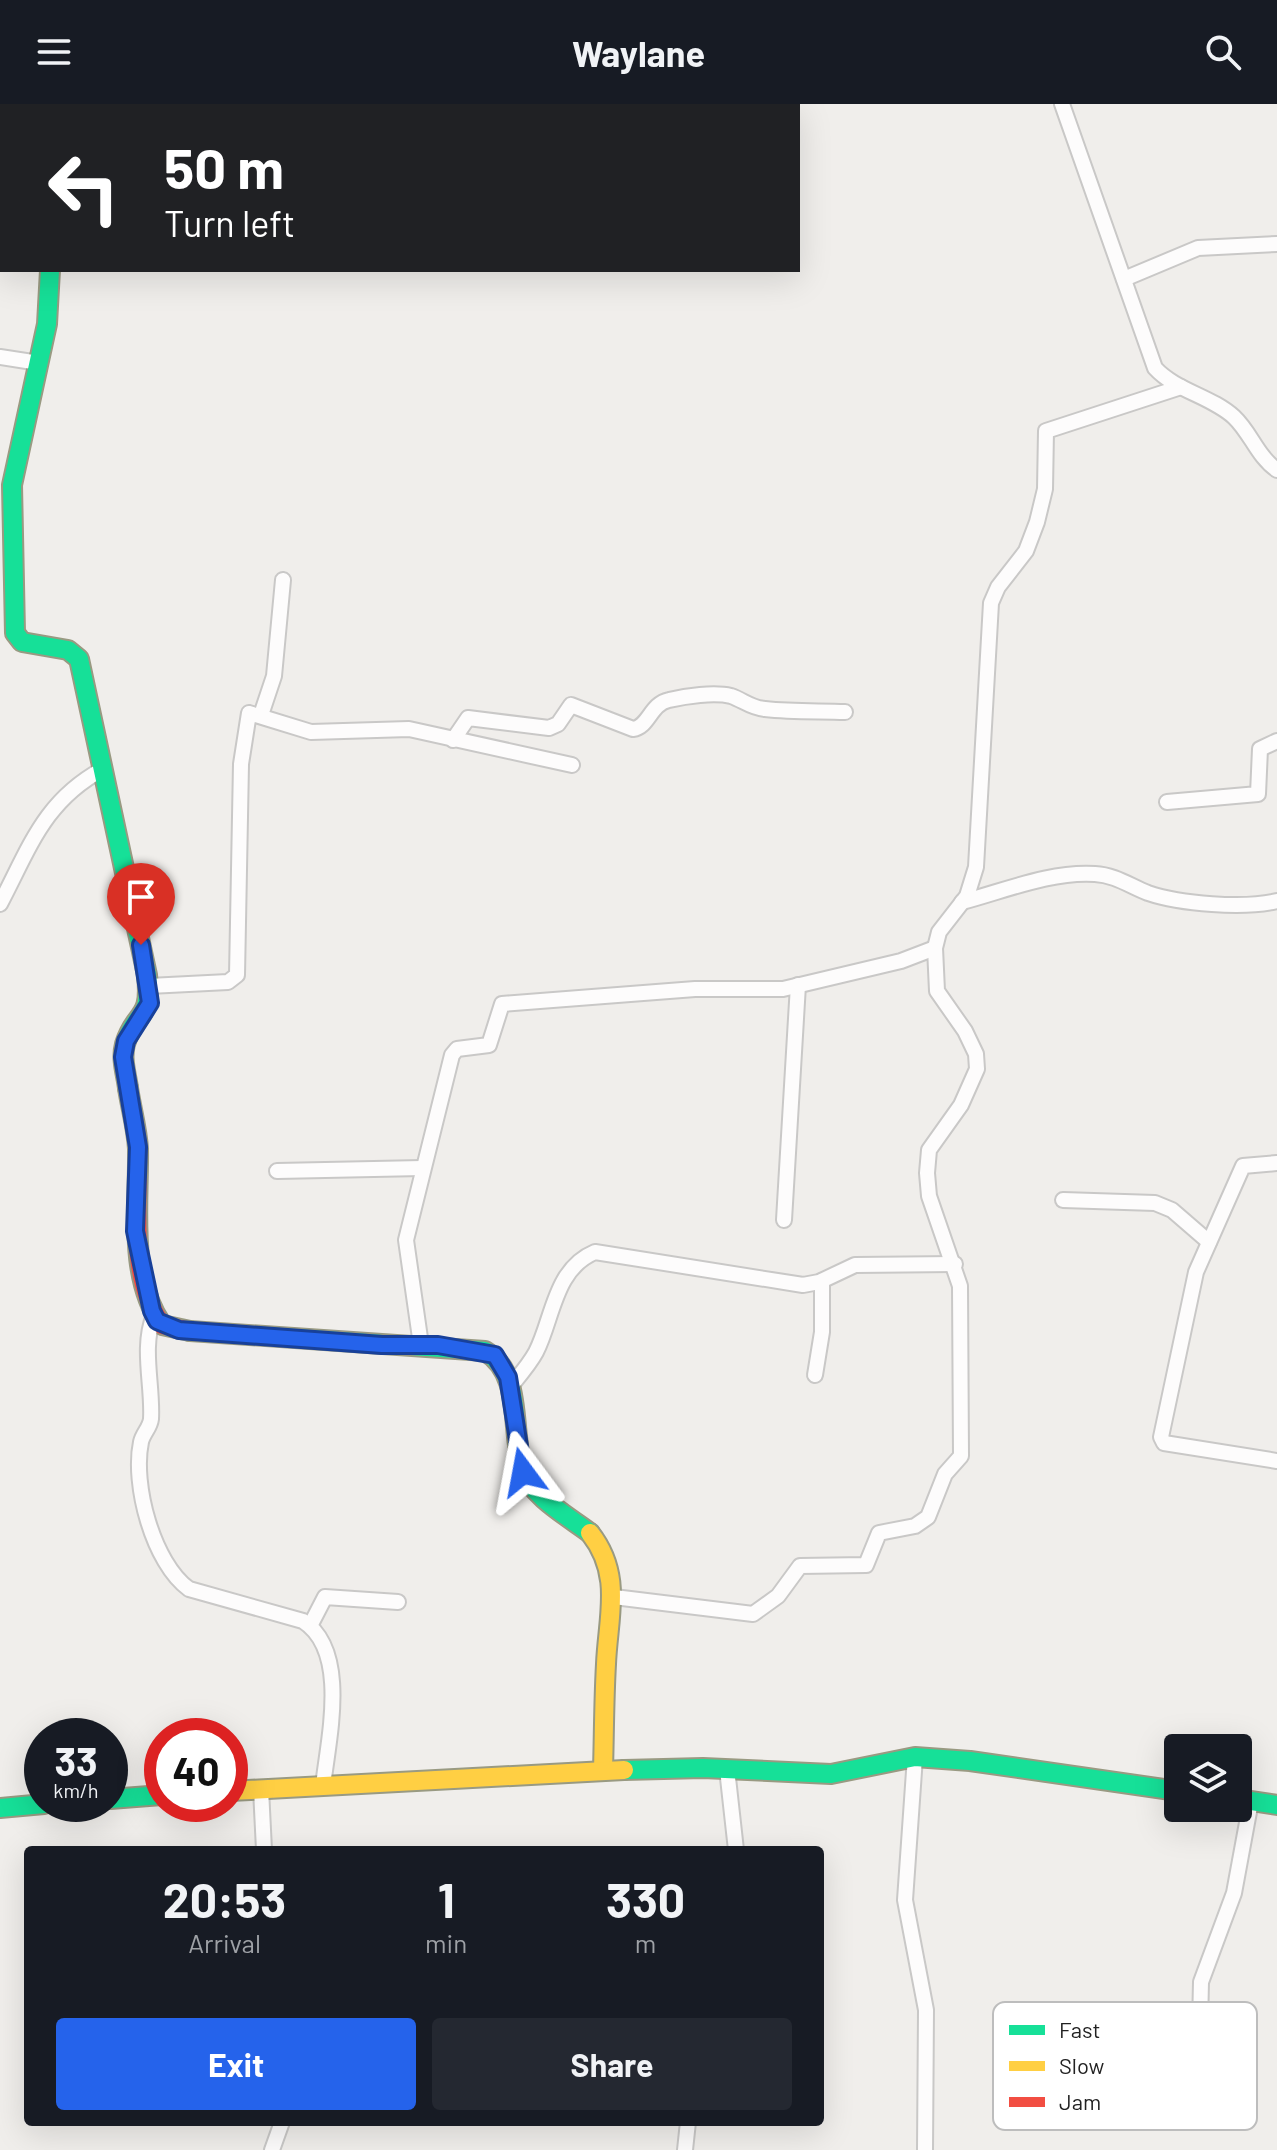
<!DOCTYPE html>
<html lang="en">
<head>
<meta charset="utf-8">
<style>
	:root { --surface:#171b24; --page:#242831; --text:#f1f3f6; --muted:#9ea1a6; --accent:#2563eb }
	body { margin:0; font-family:Barlow,sans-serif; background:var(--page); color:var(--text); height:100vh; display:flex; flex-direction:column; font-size:30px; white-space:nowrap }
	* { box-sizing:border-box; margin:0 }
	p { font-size:26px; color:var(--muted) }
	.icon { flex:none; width:44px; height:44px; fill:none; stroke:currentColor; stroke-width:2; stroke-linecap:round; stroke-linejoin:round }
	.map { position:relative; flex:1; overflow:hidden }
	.panel { position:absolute; left:24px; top:1742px; width:800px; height:280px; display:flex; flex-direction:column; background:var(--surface); border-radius:8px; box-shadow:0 8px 32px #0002 }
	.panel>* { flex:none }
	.banner { position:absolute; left:0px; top:0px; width:800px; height:168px; box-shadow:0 8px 32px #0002; background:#202124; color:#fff; overflow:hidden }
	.tools { position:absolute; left:1164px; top:1630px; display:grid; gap:16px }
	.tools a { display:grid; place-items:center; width:88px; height:88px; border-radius:8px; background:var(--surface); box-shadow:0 8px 32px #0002; font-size:40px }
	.speed { position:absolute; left:24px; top:1614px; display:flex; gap:16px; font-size:40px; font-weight:700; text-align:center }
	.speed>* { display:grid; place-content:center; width:104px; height:104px; border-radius:50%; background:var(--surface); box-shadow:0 8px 32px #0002; line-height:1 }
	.speed small { font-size:20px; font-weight:400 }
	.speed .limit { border:12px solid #d22; background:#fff; color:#111 }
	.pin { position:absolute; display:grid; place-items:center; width:68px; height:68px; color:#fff; margin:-82px -34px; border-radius:50% 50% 50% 0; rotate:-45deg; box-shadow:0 0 8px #0007 }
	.pin .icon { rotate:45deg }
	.me { position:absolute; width:88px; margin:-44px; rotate:347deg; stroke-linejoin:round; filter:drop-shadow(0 0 6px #0008) }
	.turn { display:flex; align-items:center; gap:28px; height:168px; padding:0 32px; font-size:36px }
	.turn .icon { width:104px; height:104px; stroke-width:2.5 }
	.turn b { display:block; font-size:56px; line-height:68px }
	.eta { display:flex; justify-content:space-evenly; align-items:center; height:136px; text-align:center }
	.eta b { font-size:48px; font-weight:700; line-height:56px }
	.action { display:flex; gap:16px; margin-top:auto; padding:16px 32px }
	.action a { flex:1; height:92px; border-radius:8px; background:var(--accent); color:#fff; font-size:32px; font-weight:700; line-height:92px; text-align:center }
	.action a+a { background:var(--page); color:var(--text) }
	header { display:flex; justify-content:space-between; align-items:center; height:104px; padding:0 32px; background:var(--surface); font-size:36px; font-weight:700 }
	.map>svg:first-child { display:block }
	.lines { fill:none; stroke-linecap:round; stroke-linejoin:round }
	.street-casing { stroke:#c9c8c7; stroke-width:18 }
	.fast-casing { stroke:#999a82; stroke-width:22 }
	.slow-casing { stroke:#999a82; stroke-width:22 }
	.jam-casing { stroke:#999a82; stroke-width:22 }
	.street { stroke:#fdfcfc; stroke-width:14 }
	.fast { stroke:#16e098; stroke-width:18 }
	.slow { stroke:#ffcf43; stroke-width:18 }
	.jam { stroke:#f24e42; stroke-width:18 }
	.route-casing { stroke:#184099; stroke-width:20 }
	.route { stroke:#2563eb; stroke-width:14 }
	.key { fill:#fff; stroke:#bdbdbd; stroke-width:2 }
	.key-label { font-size:22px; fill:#222 }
</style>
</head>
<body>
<header><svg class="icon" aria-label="menu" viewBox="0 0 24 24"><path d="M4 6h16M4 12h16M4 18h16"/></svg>Waylane<svg class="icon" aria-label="search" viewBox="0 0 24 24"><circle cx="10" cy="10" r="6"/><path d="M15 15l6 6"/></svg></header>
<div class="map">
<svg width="1277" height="2046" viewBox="0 0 1277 2046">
	<rect width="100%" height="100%" fill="#f0eeeb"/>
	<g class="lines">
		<!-- street casing -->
		<g class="street-casing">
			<g id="street">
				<path d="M1062,0L1155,264C1176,287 1211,292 1234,313C1251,329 1257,352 1277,366"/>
				<path d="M59,2L60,0"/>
				<path d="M268,2L270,0"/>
				<path d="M0,23H2"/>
				<path d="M1124,175L1198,144L1277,140"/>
				<path d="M0,253L39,259"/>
				<path d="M261,611L274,572L283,476"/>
				<path d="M453,636L468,614L549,624L558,620L571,601L633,625C649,623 650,600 669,596C686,592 714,588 731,592C743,596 751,604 765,605C792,608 819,607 845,608"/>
				<path d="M1167,698L1258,690L1260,645L1277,637"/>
				<path d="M962,798C1004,787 1051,767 1095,770C1115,771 1130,782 1148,789C1180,800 1244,805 1277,797"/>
				<path d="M0,800C30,743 44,697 103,665"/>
				<path d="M149,882L228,878L237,871L241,660L249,609L311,628L409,625L572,661"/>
				<path d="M1277,1059L1243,1062L1196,1168L1161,1333L1164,1339L1277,1357"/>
				<path d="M277,1067L422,1064"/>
				<path d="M1063,1096L1155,1099L1172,1106L1209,1138"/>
				<path d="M784,1116L798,881"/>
				<path d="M154,1211C141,1244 153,1281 151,1315C150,1324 143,1329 141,1338C132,1380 153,1459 189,1485L303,1517C350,1547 328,1636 323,1682"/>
				<path d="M421,1241L406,1136L452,951L457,945L489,941L502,900L695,885H783L901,857L935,844"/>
				<path d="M815,1271L822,1228V1177"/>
				<path d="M510,1283C519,1272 529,1261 536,1248C553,1215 554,1165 595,1148L803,1181L819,1178L855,1161L955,1160"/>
				<path d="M614,1493L753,1510L778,1492L800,1462L866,1461L879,1429L915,1422L928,1413L945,1370L961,1352L960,1182L929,1092L927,1069L929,1046L961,1001L977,965L976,950L965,927L937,887L935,844L939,828L967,792L976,763L991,499L998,483L1026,447L1037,418L1045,385L1046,327L1181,283"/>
				<path d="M310,1522L325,1493L398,1498"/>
				<path d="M915,1653L905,1796L926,1906L925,2046"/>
				<path d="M727,1665L736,1746"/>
				<path d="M261,1685L264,1746"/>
				<path d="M1199,1965L1201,1878L1234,1789L1251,1697"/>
				<path d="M272,2046L282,2018"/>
				<path d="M685,2046L688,2018"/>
			</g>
		</g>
		<!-- fast casing -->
		<g class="fast-casing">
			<g id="fast">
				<path d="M50,166L47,220L12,381L15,529L22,538L68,546L79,555L147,871C152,918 136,905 125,940C121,955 126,969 128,984"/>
				<path d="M190,1227L485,1247C524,1270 510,1327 523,1366C531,1392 569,1413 590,1429"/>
				<path d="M624,1666L703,1664L831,1670L915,1653L970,1657L1178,1687"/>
				<path d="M110,1695L162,1691"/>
				<path d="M1238,1695L1277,1701"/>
				<path d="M0,1704L44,1700"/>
			</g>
		</g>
		<!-- slow casing -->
		<g class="slow-casing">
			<g id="slow">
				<path d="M590,1429C623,1471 608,1512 606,1560C604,1595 604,1631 603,1666"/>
				<path d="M230,1687L624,1666"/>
			</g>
		</g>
		<!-- jam casing -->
		<g class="jam-casing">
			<path id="jam" d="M128,984C131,1004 137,1025 138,1045C139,1101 128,1173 162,1221L190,1227"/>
		</g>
		<!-- street -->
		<use href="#street" class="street"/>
		<!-- fast -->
		<use href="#fast" class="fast"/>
		<!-- slow -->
		<use href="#slow" class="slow"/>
		<!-- jam -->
		<use href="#jam" class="jam"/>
	</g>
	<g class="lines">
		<!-- route casing -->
		<g class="route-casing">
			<path id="route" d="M141,841L150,899L126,937L123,953L138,1043L135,1127L152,1207L157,1217L179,1226L382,1241H438L495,1251L508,1273L523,1368"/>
		</g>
		<!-- route -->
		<use href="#route" class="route"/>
	</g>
	<!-- legend -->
	<rect x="993" y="1898" width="264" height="128" rx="12" class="key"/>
	<rect x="1009" y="1921" width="36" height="10" fill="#16e098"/>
	<rect x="1009" y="1957" width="36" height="10" fill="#ffcf43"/>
	<rect x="1009" y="1993" width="36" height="10" fill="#f24e42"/>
	<g class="key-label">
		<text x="1059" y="1934">Fast</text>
		<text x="1059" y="1970">Slow</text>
		<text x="1059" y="2006">Jam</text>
	</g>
</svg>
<div class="tools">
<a><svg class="icon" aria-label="layers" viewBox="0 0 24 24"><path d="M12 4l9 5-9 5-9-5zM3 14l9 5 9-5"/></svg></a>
</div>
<div class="speed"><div>33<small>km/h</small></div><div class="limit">40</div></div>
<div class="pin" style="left:141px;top:841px;background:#d93025"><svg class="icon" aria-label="arrive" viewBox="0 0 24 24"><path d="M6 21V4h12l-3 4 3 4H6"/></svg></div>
<svg class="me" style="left:523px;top:1368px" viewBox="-20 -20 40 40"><path d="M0-17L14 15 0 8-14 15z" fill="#2563eb" stroke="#fff" stroke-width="4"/></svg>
<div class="banner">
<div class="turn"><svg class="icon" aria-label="left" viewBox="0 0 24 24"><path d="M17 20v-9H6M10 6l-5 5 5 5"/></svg><div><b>50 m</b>Turn left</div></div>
</div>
<section class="panel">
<div class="eta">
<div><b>20:53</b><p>Arrival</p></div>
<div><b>1</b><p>min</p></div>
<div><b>330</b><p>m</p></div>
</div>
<div class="action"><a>Exit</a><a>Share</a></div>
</section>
</div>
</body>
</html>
